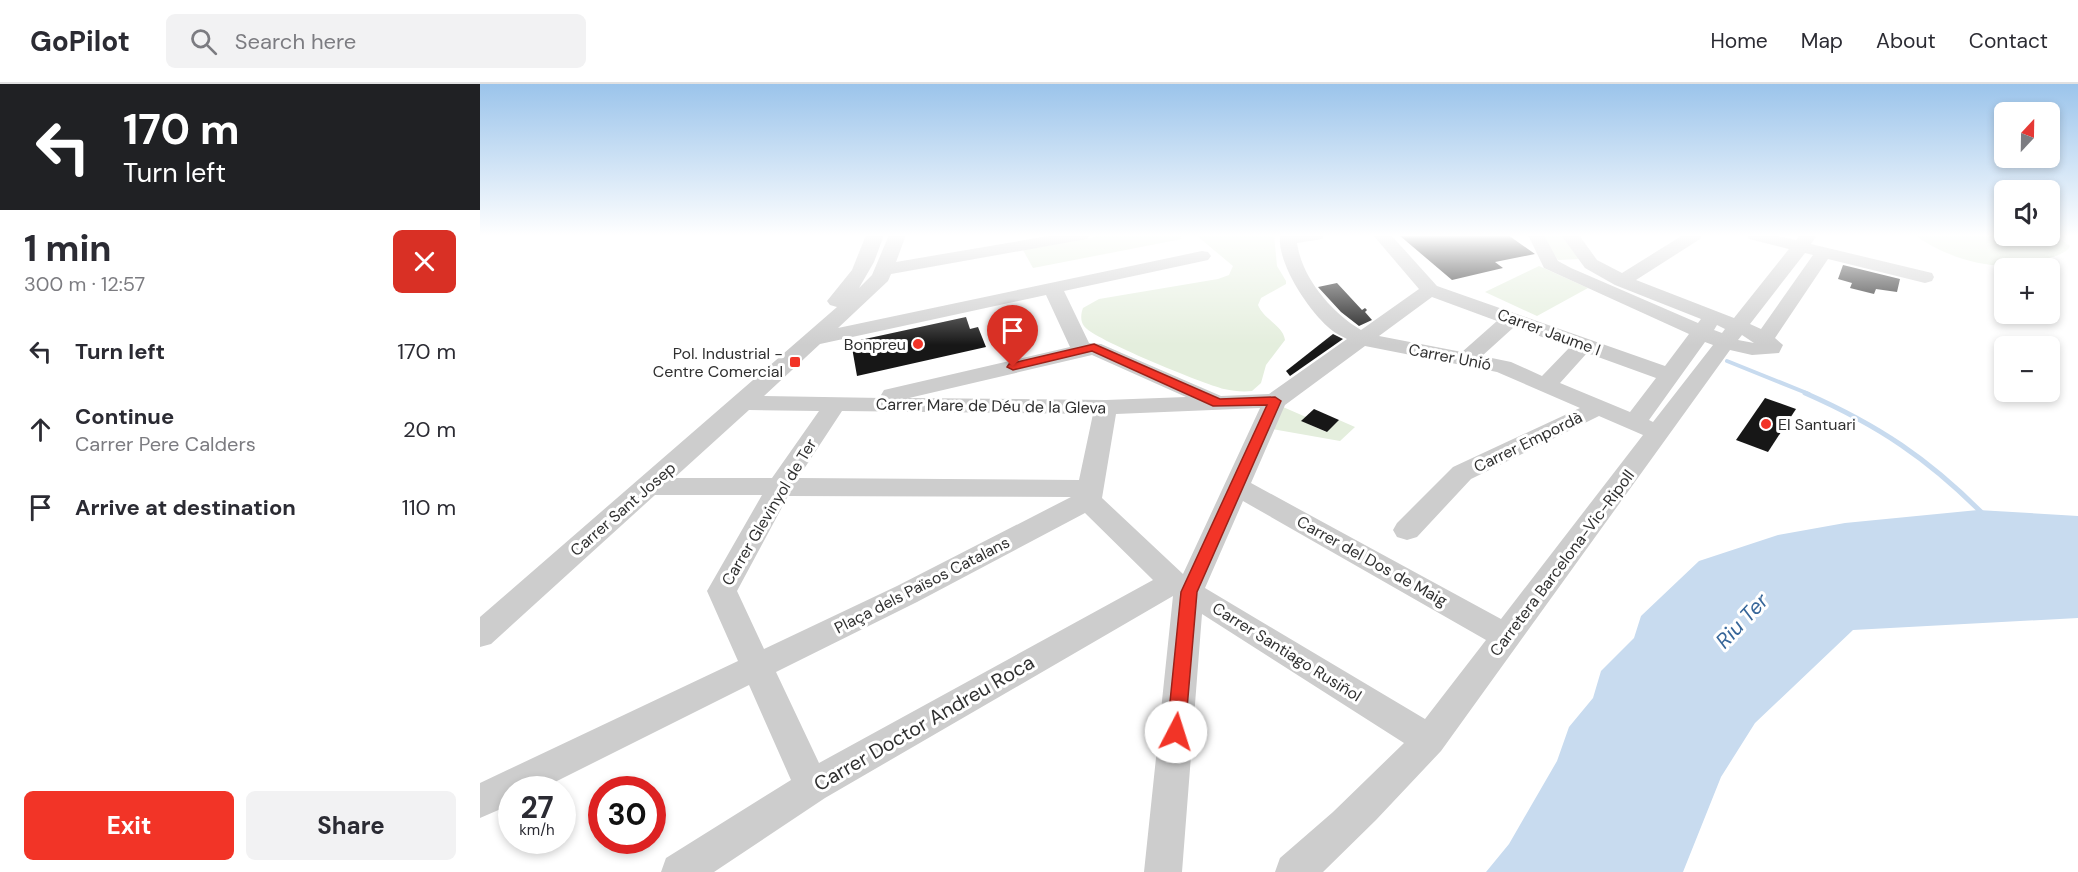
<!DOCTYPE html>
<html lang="en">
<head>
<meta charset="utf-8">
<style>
	:root { --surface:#fff; --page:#f2f2f3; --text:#2b2b33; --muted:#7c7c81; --line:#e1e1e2; --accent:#f23427 }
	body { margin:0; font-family:"DM Sans",sans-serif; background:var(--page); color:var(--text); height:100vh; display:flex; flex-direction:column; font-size:22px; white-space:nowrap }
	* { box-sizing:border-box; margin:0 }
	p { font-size:20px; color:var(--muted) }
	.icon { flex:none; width:33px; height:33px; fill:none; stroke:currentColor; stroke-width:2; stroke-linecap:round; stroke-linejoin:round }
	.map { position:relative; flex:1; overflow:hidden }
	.side { display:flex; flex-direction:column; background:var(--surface); width:480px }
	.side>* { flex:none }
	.guide { background:#202124; color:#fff; overflow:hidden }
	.needle { width:39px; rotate:22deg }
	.buttons { position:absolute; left:1514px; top:18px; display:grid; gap:12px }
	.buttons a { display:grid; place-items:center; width:66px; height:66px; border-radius:9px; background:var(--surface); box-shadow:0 3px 9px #0003; font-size:30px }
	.speed { position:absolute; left:18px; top:692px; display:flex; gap:12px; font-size:30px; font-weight:700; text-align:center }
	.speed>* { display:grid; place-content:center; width:78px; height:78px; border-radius:50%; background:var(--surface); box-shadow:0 3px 9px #0003; line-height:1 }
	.speed small { font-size:15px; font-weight:400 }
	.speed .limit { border:9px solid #d22; background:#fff; color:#111 }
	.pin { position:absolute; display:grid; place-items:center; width:51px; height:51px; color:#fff; margin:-62px -26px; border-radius:50% 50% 50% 0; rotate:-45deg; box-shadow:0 0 6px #0007 }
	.pin .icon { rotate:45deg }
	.me { position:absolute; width:66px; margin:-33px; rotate:5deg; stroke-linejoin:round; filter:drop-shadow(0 0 4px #0008) }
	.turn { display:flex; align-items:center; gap:21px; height:126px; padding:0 24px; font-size:27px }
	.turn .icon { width:78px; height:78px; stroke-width:2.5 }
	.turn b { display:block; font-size:42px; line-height:51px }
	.round { display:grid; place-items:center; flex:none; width:63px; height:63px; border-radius:9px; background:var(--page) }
	.headline { display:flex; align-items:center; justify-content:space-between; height:102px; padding:0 24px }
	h1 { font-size:36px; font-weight:700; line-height:45px }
	.action { display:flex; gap:12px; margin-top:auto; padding:12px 24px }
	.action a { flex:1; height:69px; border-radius:9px; background:var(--accent); color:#fff; font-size:24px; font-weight:700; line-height:69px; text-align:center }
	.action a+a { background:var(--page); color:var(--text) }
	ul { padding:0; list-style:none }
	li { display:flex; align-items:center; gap:18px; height:78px; padding:0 24px }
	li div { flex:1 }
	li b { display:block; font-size:22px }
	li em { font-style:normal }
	header { display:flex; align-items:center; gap:36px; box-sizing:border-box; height:84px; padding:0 30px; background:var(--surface); border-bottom:2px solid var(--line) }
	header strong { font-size:28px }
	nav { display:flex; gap:33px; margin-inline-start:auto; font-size:21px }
	.search { width:420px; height:54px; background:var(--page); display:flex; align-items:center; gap:15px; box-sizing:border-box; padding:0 21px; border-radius:9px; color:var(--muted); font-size:22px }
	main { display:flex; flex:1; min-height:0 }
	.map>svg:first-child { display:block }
	.green { fill:#e4eedd }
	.water { fill:#c8dbef }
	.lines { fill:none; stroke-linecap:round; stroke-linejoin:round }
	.stream-far1 { stroke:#c8dbef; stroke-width:4 }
	.stream { stroke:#c8dbef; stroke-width:5 }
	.building { fill:#171717 }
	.minor { fill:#cdcdcd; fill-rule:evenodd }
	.route { fill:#f23427; stroke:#9d2219; stroke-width:1.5 }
	.poi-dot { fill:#f23427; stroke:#fff; stroke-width:2 }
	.labels { text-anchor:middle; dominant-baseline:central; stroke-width:6; stroke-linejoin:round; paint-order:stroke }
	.street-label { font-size:16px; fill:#303030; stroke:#fff }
	.poi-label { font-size:16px; fill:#303030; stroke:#fff; text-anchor:end }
	.near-street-label { font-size:20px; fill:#303030; stroke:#fff }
	.near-water-label { font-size:21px; font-style:italic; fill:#376699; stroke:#fff }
</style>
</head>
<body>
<header>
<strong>GoPilot</strong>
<div class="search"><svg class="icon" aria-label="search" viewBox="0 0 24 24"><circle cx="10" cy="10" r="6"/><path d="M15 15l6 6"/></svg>Search here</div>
<nav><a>Home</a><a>Map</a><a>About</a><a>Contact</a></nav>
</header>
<main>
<section class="side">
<div class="guide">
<div class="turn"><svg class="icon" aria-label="left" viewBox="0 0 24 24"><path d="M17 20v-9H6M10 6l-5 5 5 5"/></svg><div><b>170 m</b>Turn left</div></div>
</div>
<div class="headline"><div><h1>1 min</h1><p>300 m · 12:57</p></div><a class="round" style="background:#d93025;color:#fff"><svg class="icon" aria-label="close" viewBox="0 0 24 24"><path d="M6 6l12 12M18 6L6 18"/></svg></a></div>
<ul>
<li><svg class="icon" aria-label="left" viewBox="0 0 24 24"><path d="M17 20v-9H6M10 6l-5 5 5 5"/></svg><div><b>Turn left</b></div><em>170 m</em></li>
<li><svg class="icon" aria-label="ahead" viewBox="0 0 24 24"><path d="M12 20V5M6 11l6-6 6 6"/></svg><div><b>Continue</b><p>Carrer Pere Calders</p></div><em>20 m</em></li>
<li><svg class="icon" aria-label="arrive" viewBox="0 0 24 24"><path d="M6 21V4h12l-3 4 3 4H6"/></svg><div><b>Arrive at destination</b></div><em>110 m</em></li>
</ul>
<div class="action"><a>Exit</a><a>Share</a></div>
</section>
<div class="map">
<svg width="1598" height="788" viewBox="0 0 1598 788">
	<rect width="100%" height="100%" fill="#fff"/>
	<!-- green -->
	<g class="green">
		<path d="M624,151H699L702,155L553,184L543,166Z"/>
		<path d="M716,151H794L797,182L806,197V200L781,214L778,221C784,236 803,241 805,256L786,281L781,299L772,307C762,308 754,307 744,305C724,300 612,255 604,242C600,237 601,229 603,224L619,215L738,195L749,191L753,182Z"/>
		<path d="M1061,151H1084L1101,175L1078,176Z"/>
		<path d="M1434,151H1575L1590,162C1587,169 1575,172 1567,175C1522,191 1472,177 1434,151Z"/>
		<path d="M1059,182L1108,204L1057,232L1005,208Z"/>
		<path d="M803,323L826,333L822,337L846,348L859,336L875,343L860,357L792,345Z"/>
	</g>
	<!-- water -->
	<path class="water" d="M1498,426L1598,432V534L1373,546L1275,639L1241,693L1203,788H1006L1029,760L1077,677L1089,643L1113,614L1121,587L1154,554L1161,532L1219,477L1298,451L1365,439Z"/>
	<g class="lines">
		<!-- stream-far1 -->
		<path class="stream-far1" d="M1247,277L1329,310"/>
		<!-- stream -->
		<path class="stream" d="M1325,309C1398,341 1449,375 1505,432"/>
	</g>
	<!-- building -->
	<g class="building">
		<path d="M919,151H1028L1055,170L1015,178L1023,184L972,196Z"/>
		<path d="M1363,181L1420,195L1417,208L1396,205L1394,210L1370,204L1372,199L1358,195Z"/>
		<path d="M857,199L882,226L885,224L887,226L885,228L892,236L879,242L861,228L838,203Z"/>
		<path d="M486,233L490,245L498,243L506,263L377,292L371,258Z"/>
		<path d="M853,250L863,255L810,292L806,287Z"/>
		<path d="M1285,314L1316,325L1288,368L1256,356Z"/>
		<path d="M834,325L859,336L847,348L821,337Z"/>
	</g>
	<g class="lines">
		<!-- minor -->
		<path class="minor" d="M386,151H404L394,178L379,204L392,191L409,151H426L416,178L574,151H610L607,155L601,156L411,190L408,197L358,244L722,167L728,168L731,172L728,176L584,207L609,259L621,260L741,312L789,310L867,255C861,252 853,248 848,243C827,224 797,179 800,151H844L842,155L817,159C822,194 851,228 881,246L939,205L893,151H911L957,202L1185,282L1209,250L1064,184L1048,151H1064L1078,177L1091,184L1218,239L1221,235L1135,201L1105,184L1081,151H1099L1117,176L1142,189L1203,151H1222L1220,155L1156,196L1254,234L1309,165L1269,155L1267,151H1294L1316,156L1320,151H1337L1331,160L1452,189L1454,193L1452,197L1445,199L1348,175L1295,254L1303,261L1299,269L1272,271L1250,266L961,667L896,736L843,788H795L800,774L853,728L924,659L722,530L702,788H664L693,512L345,714L234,788H181L186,774L311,696L269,601L61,705H32V720L0,734V699L258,577L227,507L282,411H175L11,560L0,563V533L357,223L350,221L347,217L372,186ZM1325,169L1333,171L1281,245L1270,240ZM566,211L590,263L404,306L401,311L402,314L284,312L340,260ZM952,213L1017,237L982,268L899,252ZM1237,241L1245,245L1242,249L1234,246ZM1034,243L1090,263L1062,292L1031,278L1002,272ZM1262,251L1274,259L1258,256ZM1225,258L1233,261L1173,338L1169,336ZM885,262L1017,288L1100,324L973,383L917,439L913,446L917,453L927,456L937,453L991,395L1119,332L1163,351L1021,535L771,399L805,321ZM1107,269L1176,294L1150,328L1080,299ZM612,271L706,313L626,316L429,314ZM780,324L703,490L622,414L636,330ZM269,326L339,327L292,394H194ZM362,327L613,330L599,396L318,394ZM308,412L591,413L417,502L284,565L257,507ZM763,417L1006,556L945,635L725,504ZM605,429L673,496L339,679L296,588L437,518Z"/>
	</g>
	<!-- sky -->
	<linearGradient id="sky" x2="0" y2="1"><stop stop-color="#9bc4eb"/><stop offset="0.58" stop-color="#fff"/><stop offset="1" stop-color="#fff" stop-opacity="0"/></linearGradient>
	<rect width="1598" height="261" fill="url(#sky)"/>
	<!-- route -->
	<path class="route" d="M614,260L740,315L795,313L801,317L717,508L705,648L702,654L696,656L690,654L687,648L701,508L787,321L733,322L612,267L533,286L527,283L529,280Z"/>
	<!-- markers -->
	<g class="poi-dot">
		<circle cx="438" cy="260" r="6"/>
		<rect x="309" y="272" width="12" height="12" rx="3"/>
		<circle cx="1286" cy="340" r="6"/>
	</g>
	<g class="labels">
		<!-- street labels -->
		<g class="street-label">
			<text transform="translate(1069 248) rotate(20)">Carrer Jaume I</text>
			<text transform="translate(970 273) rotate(11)">Carrer Unió</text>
			<text transform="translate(511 322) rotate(1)">Carrer Mare de Déu de la Gleva</text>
			<text transform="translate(1048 358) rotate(-26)">Carrer Empordà</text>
			<text transform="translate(143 425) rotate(-41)">Carrer Sant Josep</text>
			<text transform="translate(289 428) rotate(-59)">Carrer Glevinyol de Ter</text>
			<text transform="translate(892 477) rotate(29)">Carrer del Dos de Maig</text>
			<text transform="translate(1082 479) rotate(-53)">Carretera Barcelona-Vic-Ripoll</text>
			<text transform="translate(442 501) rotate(-27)">Plaça dels Països Catalans</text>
			<text transform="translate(807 568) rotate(32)">Carrer Santiago Rusiñol</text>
		</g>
		<!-- poi labels -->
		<g class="poi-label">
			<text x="426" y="260">Bonpreu</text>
			<text x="303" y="269">Pol. Industrial -<tspan x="303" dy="18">Centre Comercial</tspan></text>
			<text x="1298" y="340" text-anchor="start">El Santuari</text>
		</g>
		<!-- near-street labels -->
		<g class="near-street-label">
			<text transform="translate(444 639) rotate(-30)">Carrer Doctor Andreu Roca</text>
		</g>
		<!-- near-water labels -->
		<g class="near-water-label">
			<text transform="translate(1262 537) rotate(-47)">Riu Ter</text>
		</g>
	</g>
</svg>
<div class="buttons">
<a><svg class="needle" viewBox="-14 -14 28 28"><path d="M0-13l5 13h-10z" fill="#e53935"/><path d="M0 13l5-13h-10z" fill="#7c7c81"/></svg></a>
<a><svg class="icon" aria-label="sound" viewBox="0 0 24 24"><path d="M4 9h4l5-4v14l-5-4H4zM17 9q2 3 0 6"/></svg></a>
<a>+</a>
<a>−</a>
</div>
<div class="speed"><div>27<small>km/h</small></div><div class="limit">30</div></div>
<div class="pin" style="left:533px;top:283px;background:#d93025"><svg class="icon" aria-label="arrive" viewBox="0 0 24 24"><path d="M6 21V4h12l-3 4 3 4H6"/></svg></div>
<svg class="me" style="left:696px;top:648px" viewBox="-20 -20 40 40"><circle r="19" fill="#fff"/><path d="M0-13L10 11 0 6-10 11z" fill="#f23427"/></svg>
</div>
</main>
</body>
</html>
